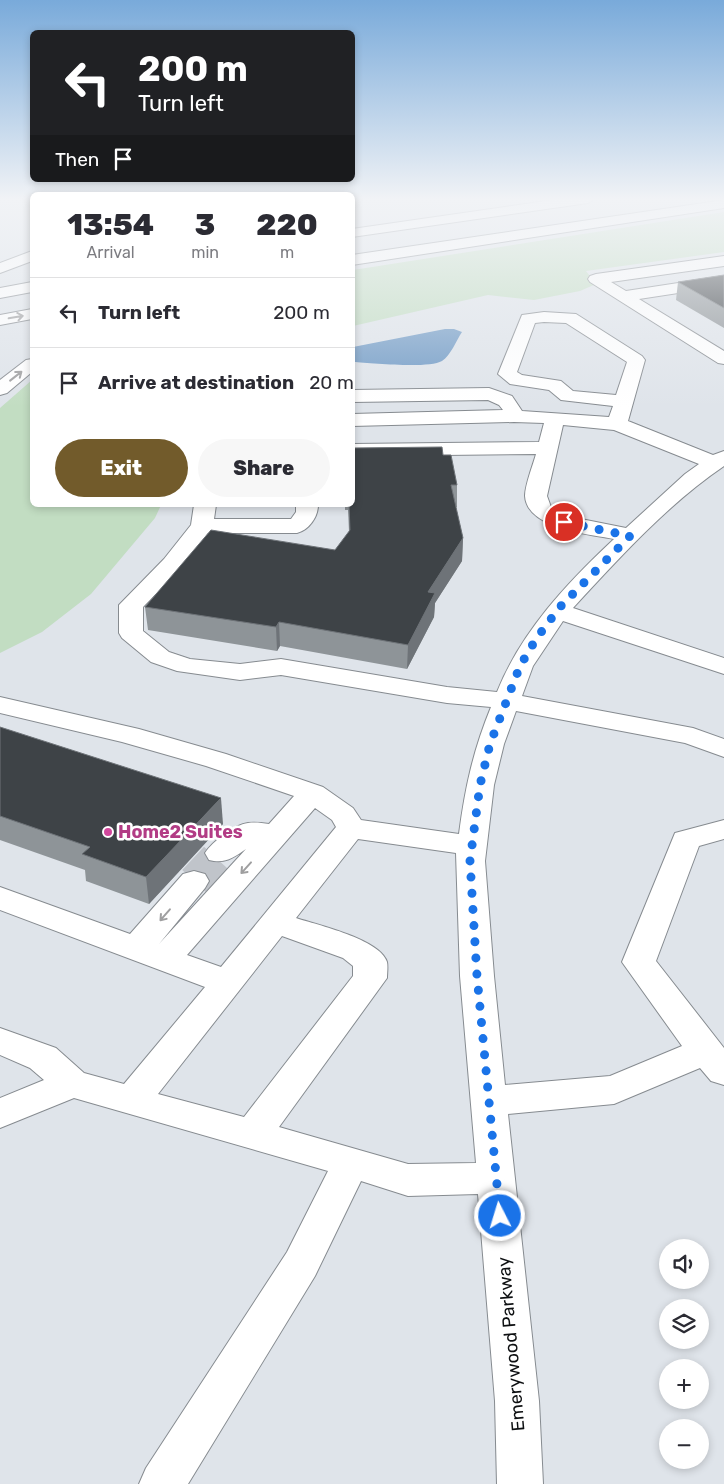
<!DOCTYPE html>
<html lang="en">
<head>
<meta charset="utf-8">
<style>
	:root { --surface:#fff; --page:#f7f7f7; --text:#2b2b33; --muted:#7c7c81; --line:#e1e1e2; --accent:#725b2b }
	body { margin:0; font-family:Rubik,sans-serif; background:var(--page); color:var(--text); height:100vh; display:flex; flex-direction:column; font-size:19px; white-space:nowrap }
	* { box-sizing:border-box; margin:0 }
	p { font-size:16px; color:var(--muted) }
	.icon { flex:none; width:28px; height:28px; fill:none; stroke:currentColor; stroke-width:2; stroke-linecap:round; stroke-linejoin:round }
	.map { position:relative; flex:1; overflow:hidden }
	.sheet { position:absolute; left:30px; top:192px; width:325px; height:315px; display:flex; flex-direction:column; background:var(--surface); border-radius:8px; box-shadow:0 2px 8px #0003 }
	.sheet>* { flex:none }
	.hud { position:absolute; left:30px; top:30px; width:325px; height:152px; border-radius:8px; box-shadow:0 2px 8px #0003; background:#202124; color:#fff; overflow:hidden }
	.controls { position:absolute; left:659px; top:1239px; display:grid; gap:10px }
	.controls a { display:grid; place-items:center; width:50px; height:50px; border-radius:50%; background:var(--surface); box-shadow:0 2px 8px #0003; font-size:25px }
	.pin { position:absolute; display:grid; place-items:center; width:42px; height:42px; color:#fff; margin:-21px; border:2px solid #fff; border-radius:50%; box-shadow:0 1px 5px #0007 }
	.me { position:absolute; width:55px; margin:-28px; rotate:355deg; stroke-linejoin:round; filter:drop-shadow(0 0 4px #0008) }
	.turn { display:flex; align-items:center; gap:18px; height:105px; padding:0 25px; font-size:22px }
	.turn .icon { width:65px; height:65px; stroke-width:2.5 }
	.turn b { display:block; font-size:35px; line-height:42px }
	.then { display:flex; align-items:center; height:48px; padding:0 25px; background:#0003; gap:10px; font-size:19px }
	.eta { display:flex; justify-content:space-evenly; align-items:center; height:85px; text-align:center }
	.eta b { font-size:30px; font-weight:800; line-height:35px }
	.primary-button { display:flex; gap:10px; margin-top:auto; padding:10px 25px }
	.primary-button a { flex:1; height:58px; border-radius:30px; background:var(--accent); color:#fff; font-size:20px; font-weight:800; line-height:58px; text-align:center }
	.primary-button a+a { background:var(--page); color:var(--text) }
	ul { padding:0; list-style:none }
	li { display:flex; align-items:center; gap:15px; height:70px; padding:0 25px; border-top:1px solid var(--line) }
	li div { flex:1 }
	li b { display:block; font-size:19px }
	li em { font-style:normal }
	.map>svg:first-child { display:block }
	.green { fill:#c2ddc2 }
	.water { fill:#739cc6 }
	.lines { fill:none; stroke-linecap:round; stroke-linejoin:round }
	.minor-tunnel { stroke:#c0c4ca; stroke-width:32; stroke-dasharray:32 16; stroke-linecap:butt }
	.minor-casing { stroke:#868b90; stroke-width:2 }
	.highway-casing { stroke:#868b90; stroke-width:2 }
	.minor { fill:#fff; fill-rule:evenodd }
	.highway { fill:#fff; fill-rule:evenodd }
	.wall { fill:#8e9498 }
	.shaded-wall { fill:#6e7378 }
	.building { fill:#3e4347; stroke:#6e7378 }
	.oneway { stroke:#9f9fa0 }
	.route { stroke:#1a73e8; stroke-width:9; stroke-dasharray:0 16.2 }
	.hotel-dot { fill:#d1479c; stroke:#fff; stroke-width:2 }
	.labels { text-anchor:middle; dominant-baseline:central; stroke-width:5; stroke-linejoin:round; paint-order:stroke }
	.hotel-label { font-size:18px; font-weight:bold; fill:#b23c85; stroke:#fff; text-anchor:start }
	.street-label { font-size:18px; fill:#0e1012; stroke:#fff }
</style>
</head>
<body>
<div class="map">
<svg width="724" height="1484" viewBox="0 0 724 1484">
	<rect width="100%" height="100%" fill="#dfe4ea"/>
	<!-- green -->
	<g class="green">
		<path d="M724,212V252L586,271L596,284L580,291L534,300L488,295L353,326V270Z"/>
		<path d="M32,380V505H161L155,518L91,594L42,632L0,653V408Z"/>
	</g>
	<!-- water -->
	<path class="water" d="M445,329H454L462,332C456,341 451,355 442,361C428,369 371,363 353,362V347Z"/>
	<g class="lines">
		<!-- minor-tunnel -->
		<path class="minor-tunnel" d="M194,881L220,853"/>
		<!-- minor casing -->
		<g class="minor-casing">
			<g id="minor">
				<path d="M724,256V266L611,282L626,291L724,276V286L639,299L724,351V364L718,363L590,282L588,279L590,276L596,274Z"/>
				<path d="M544,312L576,314L642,356L645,360L628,421L713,455L724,451V466C669,503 618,559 573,608L724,658V674L563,621L533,666L522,696L693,728L724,739V757L685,743L516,711L504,744L494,785L485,861L494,976L505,1085L610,1076L682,1046L622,962L675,833L724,820V839L699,846L656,961L724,1048V1085L711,1081L700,1068L614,1104L508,1114L539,1401L543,1484H497L495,1401L478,1194L408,1196L361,1181L315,1276L188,1484H139L146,1468L287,1252L328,1171L74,1098L0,1128V1098L44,1080L30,1068L0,1055V1028L56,1048L84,1073L124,1084L205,987L0,910V887L130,934L183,874L194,871L205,874L209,881L205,888L159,944L246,849C233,858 225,864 209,860L205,853C213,841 234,825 248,823C255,822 262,823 269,824L294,796L206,766L122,742L0,713V697L139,729L226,754L323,787L353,808L361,820L459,834C465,788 473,751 491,707L447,703L281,675L240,680L177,671L151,662L122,638L119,633V605L164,559L191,525L194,505H216L214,519H291L296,512V505H318C318,517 309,530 297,533H208L180,569L143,607V631L169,652L190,659L240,664L281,659L447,687L497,692C521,632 567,583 614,539C589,534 527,529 525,496C525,485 533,465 536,454L352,456V444L539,442L544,423L514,422L352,426V414L503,410L499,405L488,400L352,402V390L489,388L512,396L522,411L609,417L613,406L561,400L549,390L510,384L498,374L522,315ZM544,322L566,323L627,362L616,395L573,391L561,381L522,375L517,372L535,323ZM563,425L614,430L699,464L685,474L626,528L571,517L551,507L547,496ZM315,808L332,820L336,827L221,967L187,955ZM358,839L456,853L460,976L476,1163L408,1164L279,1127L387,978C387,973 388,967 387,962C380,939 317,925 296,918ZM282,936L343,958L353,966V976L244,1117L158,1094Z"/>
			</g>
		</g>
		<!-- highway casing -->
		<g class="highway-casing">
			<g id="highway">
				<path d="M560,199H595L588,203L352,237V229Z"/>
				<path d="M724,200V208L352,265V255Z"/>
				<path d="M32,251V261L0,273V263Z"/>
				<path d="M32,282V292L0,298V288Z"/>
				<path d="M32,309V319L0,325V315Z"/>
				<path d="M32,359V372L7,393L0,395V380L26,360Z"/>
			</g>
		</g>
		<!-- minor -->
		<use href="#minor" class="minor"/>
		<!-- highway -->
		<use href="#highway" class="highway"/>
	</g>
	<!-- wall -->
	<g class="wall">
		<path d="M724,275V328L676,300L678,282Z"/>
		<path d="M443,455L457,485V507H456L463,538L462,561L435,603L434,617L407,669L280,646L277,651L148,630L145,607L335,550L349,532L348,510H345V505H352Z"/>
		<path d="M0,727L223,824L149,904L86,881L85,870L0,840Z"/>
	</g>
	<!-- shaded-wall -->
	<g class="shaded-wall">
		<path d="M463,538L462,561L435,603L434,617L407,669L408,645L428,592Z"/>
		<path d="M279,622L280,646L277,651L276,627Z"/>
		<path d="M221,798L223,824L149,904L146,877Z"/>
	</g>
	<!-- building -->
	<g class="building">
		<path d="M724,275V308L678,282Z"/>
		<path d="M442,447L443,455H451L457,485H451L463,538L428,592L435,593L408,645L279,622L276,627L145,607L211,530L335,550L350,530L349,505H352V448Z"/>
		<path d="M0,727L221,798L146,877L82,854L90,847L0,816Z"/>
	</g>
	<!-- one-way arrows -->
	<defs><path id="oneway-shaft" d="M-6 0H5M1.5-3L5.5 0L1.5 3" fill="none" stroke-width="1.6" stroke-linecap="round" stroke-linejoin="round" transform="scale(1.25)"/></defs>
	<g class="oneway">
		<use href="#oneway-shaft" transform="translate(16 317) rotate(-10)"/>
		<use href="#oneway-shaft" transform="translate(16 376) rotate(-38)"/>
		<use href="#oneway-shaft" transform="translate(246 868) rotate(132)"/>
		<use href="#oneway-shaft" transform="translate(165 915) rotate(131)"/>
	</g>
	<!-- sky -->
	<linearGradient id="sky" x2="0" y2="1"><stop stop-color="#79aada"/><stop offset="0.49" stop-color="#f1f3f6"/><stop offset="1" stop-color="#f1f3f6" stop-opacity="0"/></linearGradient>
	<rect width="724" height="407" fill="url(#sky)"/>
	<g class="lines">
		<!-- route -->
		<path class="route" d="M500,1216L477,976L470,861L480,785L490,744L520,666L536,639L560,607L630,536L564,522"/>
	</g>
	<!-- markers -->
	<circle class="hotel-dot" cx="108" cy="832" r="5"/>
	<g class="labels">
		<!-- hotel labels -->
		<g class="hotel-label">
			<text x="118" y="832">Home2 Suites</text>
		</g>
		<!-- street labels -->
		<g class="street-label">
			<text transform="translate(511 1344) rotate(-95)">Emerywood Parkway</text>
		</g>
	</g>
</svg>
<div class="controls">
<a><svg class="icon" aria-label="sound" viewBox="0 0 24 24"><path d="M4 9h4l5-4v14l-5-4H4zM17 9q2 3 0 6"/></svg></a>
<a><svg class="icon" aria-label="layers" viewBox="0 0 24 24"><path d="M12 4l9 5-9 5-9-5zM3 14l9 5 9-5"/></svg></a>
<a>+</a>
<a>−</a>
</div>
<div class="pin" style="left:564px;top:522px;background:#d93025"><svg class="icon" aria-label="arrive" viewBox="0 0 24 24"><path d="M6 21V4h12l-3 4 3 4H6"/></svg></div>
<svg class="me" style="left:500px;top:1216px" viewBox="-20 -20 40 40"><circle r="17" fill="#1a73e8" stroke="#fff" stroke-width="3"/><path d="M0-11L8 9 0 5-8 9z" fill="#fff"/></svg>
<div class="hud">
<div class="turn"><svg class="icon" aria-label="left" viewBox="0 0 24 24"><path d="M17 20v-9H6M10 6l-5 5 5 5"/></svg><div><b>200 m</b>Turn left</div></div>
<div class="then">Then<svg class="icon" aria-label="arrive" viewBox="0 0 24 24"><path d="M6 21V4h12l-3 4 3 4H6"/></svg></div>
</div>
<section class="sheet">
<div class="eta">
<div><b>13:54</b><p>Arrival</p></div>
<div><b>3</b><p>min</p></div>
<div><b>220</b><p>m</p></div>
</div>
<ul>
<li><svg class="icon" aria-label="left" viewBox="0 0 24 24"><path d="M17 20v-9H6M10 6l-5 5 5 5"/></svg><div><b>Turn left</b></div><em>200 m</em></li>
<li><svg class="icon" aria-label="arrive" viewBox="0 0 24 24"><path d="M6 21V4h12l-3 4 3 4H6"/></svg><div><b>Arrive at destination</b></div><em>20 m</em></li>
</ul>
<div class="primary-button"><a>Exit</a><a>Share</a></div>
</section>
</div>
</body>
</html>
